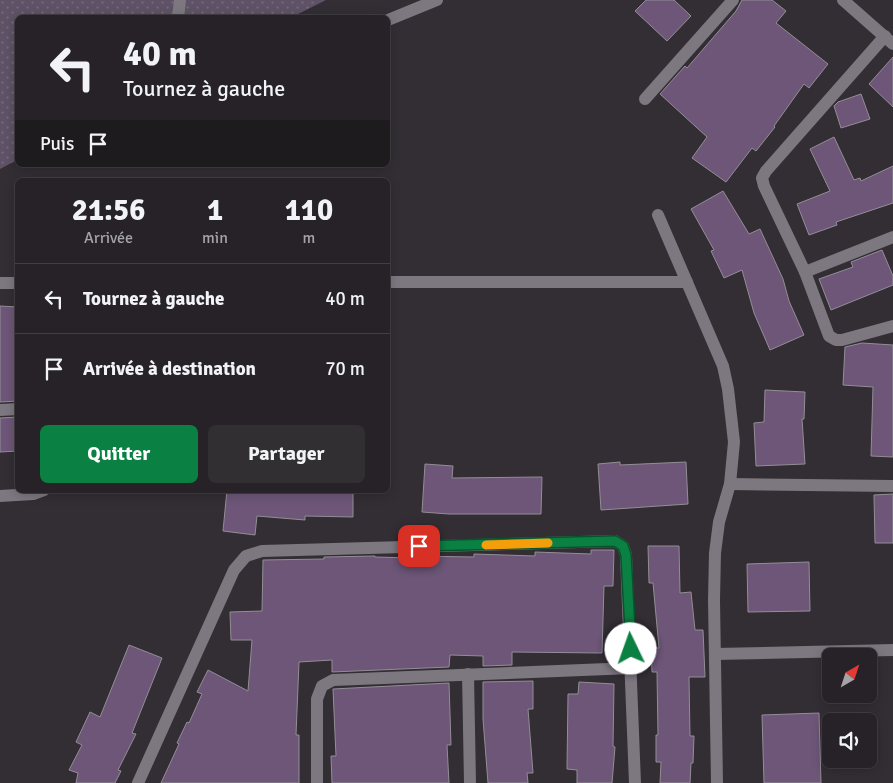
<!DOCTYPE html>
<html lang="fr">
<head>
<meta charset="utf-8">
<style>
	:root { --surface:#262227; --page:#322f33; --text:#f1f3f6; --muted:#a4a4a7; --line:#423f44; --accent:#0b8043 }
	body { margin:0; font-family:Signika,sans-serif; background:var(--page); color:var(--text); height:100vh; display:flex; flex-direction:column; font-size:19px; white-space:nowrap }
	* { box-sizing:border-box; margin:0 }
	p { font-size:16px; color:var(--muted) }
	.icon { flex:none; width:28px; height:28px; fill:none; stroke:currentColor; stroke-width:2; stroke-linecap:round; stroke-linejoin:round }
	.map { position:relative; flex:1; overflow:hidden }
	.panel { position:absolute; left:15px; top:178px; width:375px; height:315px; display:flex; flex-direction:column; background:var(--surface); border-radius:8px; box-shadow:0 2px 12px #0003,0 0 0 1px var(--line) }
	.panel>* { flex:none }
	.banner { position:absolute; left:15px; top:15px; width:375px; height:152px; border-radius:8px; box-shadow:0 2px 12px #0003,0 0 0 1px var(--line); background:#262227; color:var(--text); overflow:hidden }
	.needle { width:32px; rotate:39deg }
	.buttons { position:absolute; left:822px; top:648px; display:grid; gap:10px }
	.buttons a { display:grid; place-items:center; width:55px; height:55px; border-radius:8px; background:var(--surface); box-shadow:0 2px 12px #0003,0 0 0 1px var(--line); font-size:25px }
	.pin { position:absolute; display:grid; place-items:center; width:42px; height:42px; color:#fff; margin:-21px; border-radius:10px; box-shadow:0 2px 8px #0006 }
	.me { position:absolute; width:55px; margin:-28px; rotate:357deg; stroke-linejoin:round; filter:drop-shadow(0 0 4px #0008) }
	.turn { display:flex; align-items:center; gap:18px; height:105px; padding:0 25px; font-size:22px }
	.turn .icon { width:65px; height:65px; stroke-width:2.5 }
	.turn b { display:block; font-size:35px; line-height:42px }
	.then { display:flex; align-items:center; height:48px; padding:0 25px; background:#0003; gap:10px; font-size:19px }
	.eta { display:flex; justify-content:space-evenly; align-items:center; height:85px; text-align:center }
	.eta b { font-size:30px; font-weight:800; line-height:35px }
	.button { display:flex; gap:10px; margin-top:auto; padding:10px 25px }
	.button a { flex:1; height:58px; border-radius:8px; background:var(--accent); color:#fff; font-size:20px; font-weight:800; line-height:58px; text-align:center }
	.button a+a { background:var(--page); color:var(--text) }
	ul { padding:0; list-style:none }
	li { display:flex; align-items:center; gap:15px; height:70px; padding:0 25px; border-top:1px solid var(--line) }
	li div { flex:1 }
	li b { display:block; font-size:19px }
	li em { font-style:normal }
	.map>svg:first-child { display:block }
	.grass { fill:url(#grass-dots) }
	.building { fill:#6d5678; stroke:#938e96 }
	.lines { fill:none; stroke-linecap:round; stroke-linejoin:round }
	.minor { stroke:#7d777f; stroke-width:12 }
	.route-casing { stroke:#07532c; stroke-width:12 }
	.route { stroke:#0b8043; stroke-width:9 }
	.slow { stroke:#f59e0b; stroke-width:9 }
</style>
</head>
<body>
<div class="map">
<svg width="893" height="783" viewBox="0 0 893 783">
	<defs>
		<pattern id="grass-dots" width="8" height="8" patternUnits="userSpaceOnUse" patternTransform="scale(1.25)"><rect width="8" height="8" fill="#5f5266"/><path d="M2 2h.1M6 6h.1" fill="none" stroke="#756a7b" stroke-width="1.8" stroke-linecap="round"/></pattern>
	</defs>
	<rect width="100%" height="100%" fill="#322e34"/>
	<!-- grass -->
	<path class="grass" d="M0,0H326L292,17L18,18L17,160L0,169Z"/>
	<!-- building -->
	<g class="building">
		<path d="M646,0H674L691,16L667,41L635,11Z"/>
		<path d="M742,0H772L786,11L776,23L828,64L809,88L804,84L774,126L775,127L756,151L752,148L726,182L692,158L707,137L660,94L685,66L687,68L736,11Z"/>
		<path d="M893,57V107L869,84Z"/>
		<path d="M861,94L870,119L841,128L834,106L838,102Z"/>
		<path d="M834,137L854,180L860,178L861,181L893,166V203L836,222L837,225L809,235L797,204L830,191L810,149Z"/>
		<path d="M723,191L749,234L760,229L783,279L789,301L804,335L770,350L754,313L742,270L724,278L711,251L714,250L691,209Z"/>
		<path d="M882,250L893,276V285L831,310L819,279L853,267L851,262Z"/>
		<path d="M0,306L18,307V401L0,402Z"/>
		<path d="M862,343L893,345V457L871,456L873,387L843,385L845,347Z"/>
		<path d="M765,390L805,392L804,419H802L805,464L756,466L754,423L764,422Z"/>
		<path d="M18,417V451L0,452V418Z"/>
		<path d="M620,462V465L686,462L688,504L601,510L598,464Z"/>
		<path d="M425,464L453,466L452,478L542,477L541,514H449L422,512Z"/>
		<path d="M227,490H353V517L305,516V520L257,516L255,535L223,531Z"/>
		<path d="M893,494V543H875L874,495Z"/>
		<path d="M648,546H679L680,593L691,592L695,630H703L705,677H689L690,736H694L693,763H691L690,783H660L661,762H656V735H658L657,672H652L651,648H659L653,583H649Z"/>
		<path d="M591,550H614L613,586H604L602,653L512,652V665L483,666V656L450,655L449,667L332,672V660L299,662L296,735H299V783H161L179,744L177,743L187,722L189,723L202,694L197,692L208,670L248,691L252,640H231L230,612L262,611L263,560L324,559V557L375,556V557L414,558V556L474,557V554L535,556V552L591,554Z"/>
		<path d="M809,562L810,611L748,612L747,564Z"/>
		<path d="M129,645L162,658L132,733L136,734L118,770L121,771L115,783H76L78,773L69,770L82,745L76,742L90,712L100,717Z"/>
		<path d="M533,681V709H528L533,773H527L528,783H488L483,719V682Z"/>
		<path d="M579,682L614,684L613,746L615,747L612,783H577V770L567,769L568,694H578Z"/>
		<path d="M449,683L451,745H447L449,783H332L331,756H336L333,689Z"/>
		<path d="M819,713L821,783H764L762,715Z"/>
	</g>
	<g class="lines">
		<!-- minor -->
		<g class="minor">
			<path d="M843,0L893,44"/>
			<path d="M178,18L180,0"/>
			<path d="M388,20L437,0"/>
			<path d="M885,36L766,171L762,178L764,186L805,272L829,336L836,340H842L893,326"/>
			<path d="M645,99L733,0"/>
			<path d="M658,215L723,366L728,389L734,442L730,484L719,522L715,553L714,600L717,783"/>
			<path d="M805,272L893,237"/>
			<path d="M388,282H687"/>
			<path d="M0,283H18"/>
			<path d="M0,410L18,409"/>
			<path d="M730,484L893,486"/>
			<path d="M0,496L33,494L44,490"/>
			<path d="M715,654L893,650"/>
			<path d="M468,674L470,783"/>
			<path d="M138,783L234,570L246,556L262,551L615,541L623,546L626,555L635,783"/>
			<path d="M317,783V699L322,686L333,680L632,668"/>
		</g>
	</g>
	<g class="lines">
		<!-- route casing -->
		<g class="route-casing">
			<path id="route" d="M419,546L615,541L623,546L626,555L631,649"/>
		</g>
		<!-- route -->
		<use href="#route" class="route"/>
		<!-- slow -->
		<path class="slow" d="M486,545L548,543"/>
	</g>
</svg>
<div class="buttons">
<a><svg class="needle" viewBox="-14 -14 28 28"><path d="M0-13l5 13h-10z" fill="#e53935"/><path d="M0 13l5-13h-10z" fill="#a4a4a7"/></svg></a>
<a><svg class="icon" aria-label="sound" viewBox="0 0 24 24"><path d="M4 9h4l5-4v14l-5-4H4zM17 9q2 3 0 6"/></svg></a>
</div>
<div class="pin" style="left:419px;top:546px;background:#d93025"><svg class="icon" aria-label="arrive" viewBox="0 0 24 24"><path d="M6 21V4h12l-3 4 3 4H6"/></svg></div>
<svg class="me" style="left:631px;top:649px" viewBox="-20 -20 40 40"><circle r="19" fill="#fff"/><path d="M0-13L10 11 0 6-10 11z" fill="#0b8043"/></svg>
<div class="banner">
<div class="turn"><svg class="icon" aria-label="left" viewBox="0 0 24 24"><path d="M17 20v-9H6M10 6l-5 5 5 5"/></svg><div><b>40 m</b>Tournez à gauche</div></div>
<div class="then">Puis<svg class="icon" aria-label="arrive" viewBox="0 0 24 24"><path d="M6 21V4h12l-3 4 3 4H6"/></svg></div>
</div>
<section class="panel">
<div class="eta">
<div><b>21:56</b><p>Arrivée</p></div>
<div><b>1</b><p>min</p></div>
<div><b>110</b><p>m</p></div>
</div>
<ul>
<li><svg class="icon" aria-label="left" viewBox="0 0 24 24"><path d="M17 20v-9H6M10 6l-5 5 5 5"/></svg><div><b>Tournez à gauche</b></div><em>40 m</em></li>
<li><svg class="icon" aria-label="arrive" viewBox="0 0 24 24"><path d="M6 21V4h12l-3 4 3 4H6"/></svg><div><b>Arrivée à destination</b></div><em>70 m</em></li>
</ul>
<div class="button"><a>Quitter</a><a>Partager</a></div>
</section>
</div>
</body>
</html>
